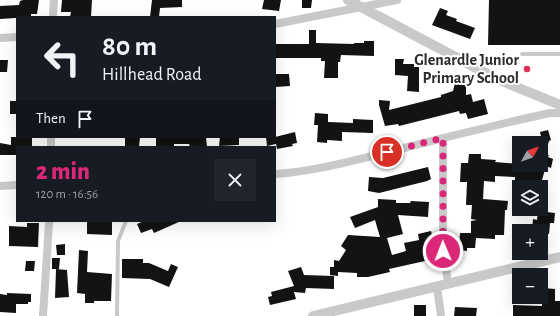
<!DOCTYPE html>
<html lang="en">
<head>
<meta charset="utf-8">
<style>
	:root { --surface:#171b24; --page:#20242c; --text:#f1f3f6; --muted:#9ea1a6; --accent:#db2777 }
	body { margin:0; font-family:"Alegreya Sans",sans-serif; background:var(--page); color:var(--text); height:100vh; display:flex; flex-direction:column; font-size:15px; white-space:nowrap }
	* { box-sizing:border-box; margin:0 }
	p { font-size:13px; color:var(--muted) }
	.icon { flex:none; width:22px; height:22px; fill:none; stroke:currentColor; stroke-width:2; stroke-linecap:round; stroke-linejoin:round }
	.map { position:relative; flex:1; overflow:hidden }
	.sheet { position:absolute; left:16px; top:146px; width:260px; height:76px; display:flex; flex-direction:column; background:var(--surface); border-radius:0px; box-shadow:0 4px 16px #0002 }
	.sheet>* { flex:none }
	.banner { position:absolute; left:16px; top:16px; width:260px; height:122px; border-radius:0px; box-shadow:0 4px 16px #0002; background:#171b24; color:var(--text); overflow:hidden }
	.needle { width:26px; rotate:50deg }
	.fabs { position:absolute; left:512px; top:136px; display:grid; gap:8px }
	.fabs a { display:grid; place-items:center; width:36px; height:36px; border-radius:0px; background:var(--surface); box-shadow:0 4px 16px #0002; font-size:20px }
	.pin { position:absolute; display:grid; place-items:center; width:34px; height:34px; color:#fff; margin:-17px; border:2px solid #fff; border-radius:50%; box-shadow:0 1px 4px #0007 }
	.me { position:absolute; width:44px; margin:-22px; rotate:359deg; stroke-linejoin:round; filter:drop-shadow(0 0 3px #0008) }
	.turn { display:flex; align-items:center; gap:14px; height:84px; padding:0 20px; font-size:18px }
	.turn .icon { width:52px; height:52px; stroke-width:2.5 }
	.turn b { display:block; font-size:28px; line-height:34px }
	.then { display:flex; align-items:center; height:38px; padding:0 20px; background:#0003; gap:8px; font-size:15px }
	.round { display:grid; place-items:center; flex:none; width:42px; height:42px; border-radius:0px; background:var(--page) }
	.overview { display:flex; align-items:center; justify-content:space-between; height:68px; padding:0 20px }
	h1 { font-size:24px; font-weight:800; line-height:30px; color:var(--accent) }
	.map>svg:first-child { display:block }
	.building { fill:#131313 }
	.lines { fill:none; stroke-linecap:round; stroke-linejoin:round }
	.service { stroke:#c9c9c9; stroke-width:4 }
	.minor { stroke:#c9c9c9; stroke-width:8 }
	.tertiary { stroke:#c9c9c9; stroke-width:10 }
	.route { stroke:#db2777; stroke-width:7; stroke-dasharray:0 12.6 }
	.poi-dot { fill:#e13059; stroke:#fff; stroke-width:1.5 }
	.labels { text-anchor:middle; dominant-baseline:central; stroke-width:4; stroke-linejoin:round; paint-order:stroke }
	.poi-label { font-size:16px; font-weight:bold; fill:#2c2c2c; stroke:#fff; text-anchor:end }
</style>
</head>
<body>
<div class="map">
<svg width="560" height="316" viewBox="0 0 560 316">
	<rect width="100%" height="100%" fill="#fff"/>
	<!-- building -->
	<g class="building">
		<path d="M23,0H39L37,14H31V17L0,19V6L19,5L20,1Z"/>
		<path d="M62,0H92L91,17H70L71,12H61Z"/>
		<path d="M152,0H182V7L160,8L159,17H150Z"/>
		<path d="M264,0H281L279,11L262,9Z"/>
		<path d="M302,0H312L311,8H302Z"/>
		<path d="M489,0H560V45H488Z"/>
		<path d="M440,8L448,11L446,15L457,19L456,21L475,28L470,39L432,25Z"/>
		<path d="M309,30H316V43L354,44V43H364V41H374V56L341,55L340,62H338V78H324L325,61H321V58H275V44H309Z"/>
		<path d="M395,59H404L403,64H414V67H419V92L407,91L408,76L395,75Z"/>
		<path d="M0,60H8L7,72H0Z"/>
		<path d="M275,74H289L290,86L275,87Z"/>
		<path d="M455,83L466,84V95L471,94L473,102L484,99L488,114L468,119L466,113L460,114L459,111L399,126L398,124L385,126L379,105V100L390,101L389,110L441,97V95L453,91Z"/>
		<rect x="10" y="101" width="7" height="13"/>
		<path d="M315,113L328,114V122L353,123V119L373,120V133L342,132V141L327,140V143L317,142L318,125H314Z"/>
		<path d="M548,130L551,140L549,141L545,154L549,155L548,157L553,159L551,168L546,166L540,187H521L522,183L515,182V177L495,176V182L484,181L483,199L508,201L507,210H505L504,235H495V239L476,238L475,248H467V251L459,250L460,233H471V221L477,220L471,219L472,205H466L467,182H460L461,163H468L469,154H481V159L496,160L495,162L519,164V165H541V153L545,154L540,132Z"/>
		<path d="M295,132L297,143L292,144L293,146L277,149L276,144L267,146L266,137H275Z"/>
		<path d="M11,137H32V147H17V155H0V143L11,145Z"/>
		<path d="M125,137H140L139,147H125Z"/>
		<path d="M156,137H206L207,147H190L189,144H174V147H156Z"/>
		<path d="M220,137H239V145L219,146Z"/>
		<path d="M428,167L431,179L427,181L379,193L368,191L369,177L383,178Z"/>
		<path d="M378,199L396,200V203H410L411,201L429,202L428,217L398,215L403,234L387,238L392,255L406,251L404,243L419,240L418,234L431,231L434,243L425,245L428,257L424,258L425,261L389,269L390,272L368,277H357V273L338,272V276L330,275V267H334V260L339,261L346,250L341,246L348,235L380,237L375,220L355,228L350,217L378,207Z"/>
		<path d="M538,211L555,213L554,223H550L549,234L541,233V231H532L533,219L537,220Z"/>
		<path d="M87,221H112V235L87,234Z"/>
		<path d="M144,221H181L154,233L152,229L141,233L137,224Z"/>
		<path d="M27,223H39L38,247L9,246V226L27,227Z"/>
		<path d="M65,244V255H57L56,245Z"/>
		<path d="M79,250L88,251L87,272L112,274L111,301H94V303H85V294L77,293Z"/>
		<path d="M52,258H60L59,269H52Z"/>
		<path d="M122,259H143V263H149L168,271L171,264L178,267L169,287L150,279L122,278Z"/>
		<path d="M26,261H35L34,271H25Z"/>
		<path d="M301,267L304,275L334,276V289L306,288L305,293L294,292L296,299L270,305L268,297L272,296L271,292L294,286L288,271Z"/>
		<path d="M56,269L67,270L69,297L55,298Z"/>
		<path d="M543,288L555,289V301H560V316H513V305L542,306Z"/>
		<path d="M7,293L31,294V302H28V304H16V313L0,312V294L7,295Z"/>
		<rect x="414" y="305" width="12" height="11"/>
		<path d="M455,307L477,308L476,316H454Z"/>
	</g>
	<g class="lines">
		<!-- service -->
		<g class="service">
			<path d="M522,54H560"/>
			<path d="M117,316L118,241L126,221"/>
		</g>
		<!-- minor -->
		<g class="minor">
			<path d="M53,17L54,0"/>
			<path d="M275,24L397,0"/>
			<path d="M0,38L17,37"/>
			<path d="M443,138V243L448,284"/>
			<path d="M51,147V137"/>
			<path d="M275,174C318,171 358,159 400,149C450,136 500,124 550,113H560"/>
			<path d="M0,186L17,185"/>
			<path d="M437,287L441,316"/>
			<path d="M43,316L49,223"/>
		</g>
		<!-- tertiary -->
		<g class="tertiary">
			<path d="M348,0L497,79L560,105"/>
			<path d="M313,316L560,257"/>
		</g>
	</g>
	<g class="lines">
		<!-- route -->
		<path class="route" d="M387,152L443,138V251"/>
	</g>
	<!-- markers -->
	<circle class="poi-dot" cx="527" cy="69" r="4"/>
	<g class="labels">
		<!-- poi labels -->
		<g class="poi-label">
			<text x="519" y="60">Glenardle Junior<tspan x="519" dy="18">Primary School</tspan></text>
		</g>
	</g>
</svg>
<div class="fabs">
<a><svg class="needle" viewBox="-14 -14 28 28"><path d="M0-13l5 13h-10z" fill="#e53935"/><path d="M0 13l5-13h-10z" fill="#9ea1a6"/></svg></a>
<a><svg class="icon" aria-label="layers" viewBox="0 0 24 24"><path d="M12 4l9 5-9 5-9-5zM3 14l9 5 9-5"/></svg></a>
<a>+</a>
<a>−</a>
</div>
<div class="pin" style="left:387px;top:152px;background:#d93025"><svg class="icon" aria-label="arrive" viewBox="0 0 24 24"><path d="M6 21V4h12l-3 4 3 4H6"/></svg></div>
<svg class="me" style="left:443px;top:251px" viewBox="-20 -20 40 40"><circle r="17" fill="#db2777" stroke="#fff" stroke-width="3"/><path d="M0-11L8 9 0 5-8 9z" fill="#fff"/></svg>
<div class="banner">
<div class="turn"><svg class="icon" aria-label="left" viewBox="0 0 24 24"><path d="M17 20v-9H6M10 6l-5 5 5 5"/></svg><div><b>80 m</b>Hillhead Road</div></div>
<div class="then">Then<svg class="icon" aria-label="arrive" viewBox="0 0 24 24"><path d="M6 21V4h12l-3 4 3 4H6"/></svg></div>
</div>
<section class="sheet">
<div class="overview"><div><h1>2 min</h1><p>120 m · 16:56</p></div><a class="round"><svg class="icon" aria-label="close" viewBox="0 0 24 24"><path d="M6 6l12 12M18 6L6 18"/></svg></a></div>
</section>
</div>
</body>
</html>
